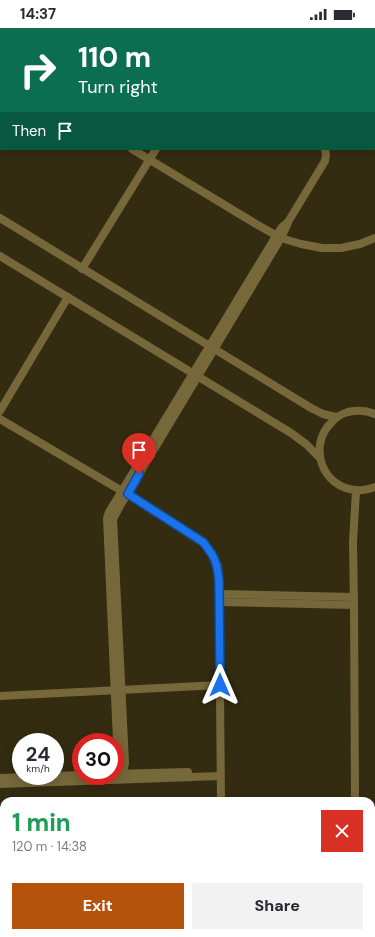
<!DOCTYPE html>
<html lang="en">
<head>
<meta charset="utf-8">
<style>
	:root { --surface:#fff; --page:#f2f2f3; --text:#2b2b33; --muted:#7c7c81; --accent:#b45309 }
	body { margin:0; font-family:"DM Sans",sans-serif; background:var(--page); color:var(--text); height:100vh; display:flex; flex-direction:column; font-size:15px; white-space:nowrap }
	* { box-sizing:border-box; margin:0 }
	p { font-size:13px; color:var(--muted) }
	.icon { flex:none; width:22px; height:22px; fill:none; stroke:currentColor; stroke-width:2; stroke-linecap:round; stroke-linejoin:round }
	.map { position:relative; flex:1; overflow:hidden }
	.sheet { position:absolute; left:0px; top:769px; width:375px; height:140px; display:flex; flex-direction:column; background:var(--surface); border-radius:12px 12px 0 0; box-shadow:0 2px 10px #0003 }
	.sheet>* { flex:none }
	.banner { position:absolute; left:0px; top:0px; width:375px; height:122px; box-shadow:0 2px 10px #0003; background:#0b6e4f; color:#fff; overflow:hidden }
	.speed { position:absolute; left:12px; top:705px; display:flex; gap:8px; font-size:20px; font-weight:700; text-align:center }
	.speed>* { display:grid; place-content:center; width:52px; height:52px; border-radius:50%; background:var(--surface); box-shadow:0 2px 10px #0003; line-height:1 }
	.speed small { font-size:10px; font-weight:400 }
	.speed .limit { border:6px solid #d22; background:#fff; color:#111 }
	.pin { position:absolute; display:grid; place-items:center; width:34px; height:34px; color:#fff; margin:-41px -17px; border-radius:50% 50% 50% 0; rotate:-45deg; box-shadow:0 0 4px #0007 }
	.pin .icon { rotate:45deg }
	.me { position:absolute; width:44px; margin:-22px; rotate:0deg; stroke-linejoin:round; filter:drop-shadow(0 0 3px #0008) }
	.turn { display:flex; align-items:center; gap:14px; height:84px; padding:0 12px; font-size:18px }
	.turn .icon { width:52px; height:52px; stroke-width:2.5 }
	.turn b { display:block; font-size:28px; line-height:34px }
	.then { display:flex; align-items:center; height:38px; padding:0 12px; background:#0003; gap:8px; font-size:15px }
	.round { display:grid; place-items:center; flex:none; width:42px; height:42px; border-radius:0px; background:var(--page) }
	.overview { display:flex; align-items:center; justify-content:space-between; height:68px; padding:0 12px }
	h1 { font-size:24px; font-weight:800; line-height:30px; color:#1e9e55 }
	.action { display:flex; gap:8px; margin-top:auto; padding:8px 12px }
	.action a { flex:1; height:46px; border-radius:0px; background:var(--accent); color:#fff; font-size:16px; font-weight:800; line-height:46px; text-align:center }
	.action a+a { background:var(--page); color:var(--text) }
	.status { display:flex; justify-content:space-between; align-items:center; height:28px; padding:0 20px; background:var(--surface); direction:ltr }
	.status svg { height:11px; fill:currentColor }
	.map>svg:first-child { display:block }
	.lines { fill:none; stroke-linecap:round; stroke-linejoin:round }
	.minor { stroke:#76683a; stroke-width:8 }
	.tertiary { stroke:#76683a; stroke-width:8 }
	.route-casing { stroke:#114b97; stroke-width:10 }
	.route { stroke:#1a73e8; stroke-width:7 }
</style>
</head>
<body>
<div class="status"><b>14:37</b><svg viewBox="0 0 49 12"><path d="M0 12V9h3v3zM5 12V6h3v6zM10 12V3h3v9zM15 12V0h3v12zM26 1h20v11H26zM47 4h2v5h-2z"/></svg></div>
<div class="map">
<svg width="375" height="909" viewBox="0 0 375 909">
	<rect width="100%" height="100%" fill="#332c11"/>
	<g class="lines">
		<!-- minor -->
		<g class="minor">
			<path d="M122,0L123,1"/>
			<path d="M136,0L137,1"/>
			<path d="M9,1V0"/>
			<path d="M31,1L32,0"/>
			<path d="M52,1L53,0"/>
			<path d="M230,1L231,0"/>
			<path d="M0,14L1,13"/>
			<path d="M0,52L1,50"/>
			<path d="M0,86L1,84"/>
			<path d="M132,121L256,196L281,210L301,216L322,220H341L360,216L375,210"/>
			<path d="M288,194L287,197L281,210L120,478L113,491L125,735L124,740L121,741L119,739L118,735L107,490L109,484L134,443L276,208L282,199Z"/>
			<path d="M288,194L325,133L326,127L325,121"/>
			<path d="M82,241L156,121"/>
			<path d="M0,383L68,269"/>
			<path d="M0,391L127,466L203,514L212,525L218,538L219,553L221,773"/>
			<path d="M219,566L354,569"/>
			<path d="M219,574L354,577"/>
			<path d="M0,668L220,657"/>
			<path d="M115,746L188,744"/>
			<path d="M0,750L81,747"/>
			<path d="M0,756L220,748"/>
			<path d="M371,883H375"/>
			<path d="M0,898H4"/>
			<path d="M222,905V909"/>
		</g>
		<!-- tertiary -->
		<g class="tertiary">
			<path d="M0,190L311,380L323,386L336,389"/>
			<path d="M0,228L291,405L306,416L319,429"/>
			<path d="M375,386C366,382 357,382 348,384C341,386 336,389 332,394C307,417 322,461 357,462C363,463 369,461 375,459"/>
			<path d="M355,773L354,577L353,514L356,463"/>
			<path d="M355,905V909"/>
		</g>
	</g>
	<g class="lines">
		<!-- route casing -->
		<g class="route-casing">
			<path id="route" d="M139,446L128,466L203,514C215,529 217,534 219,553L220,657"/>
		</g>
		<!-- route -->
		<use href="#route" class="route"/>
	</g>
</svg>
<div class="speed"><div>24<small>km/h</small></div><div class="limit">30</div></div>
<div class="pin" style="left:139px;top:446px;background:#d93025"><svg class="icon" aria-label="arrive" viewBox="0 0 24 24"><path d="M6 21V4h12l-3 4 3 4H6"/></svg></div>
<svg class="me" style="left:220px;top:657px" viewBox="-20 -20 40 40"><path d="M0-17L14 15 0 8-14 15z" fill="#1a73e8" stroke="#fff" stroke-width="4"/></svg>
<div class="banner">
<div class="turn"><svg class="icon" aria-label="right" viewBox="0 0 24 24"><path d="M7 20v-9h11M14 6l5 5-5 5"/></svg><div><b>110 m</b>Turn right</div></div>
<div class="then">Then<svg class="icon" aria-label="arrive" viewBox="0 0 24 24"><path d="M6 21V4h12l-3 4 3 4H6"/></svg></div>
</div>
<section class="sheet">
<div class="overview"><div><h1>1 min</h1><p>120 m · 14:38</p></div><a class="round" style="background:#d93025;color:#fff"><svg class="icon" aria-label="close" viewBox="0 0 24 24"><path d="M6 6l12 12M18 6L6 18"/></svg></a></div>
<div class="action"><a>Exit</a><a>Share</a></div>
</section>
</div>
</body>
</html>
